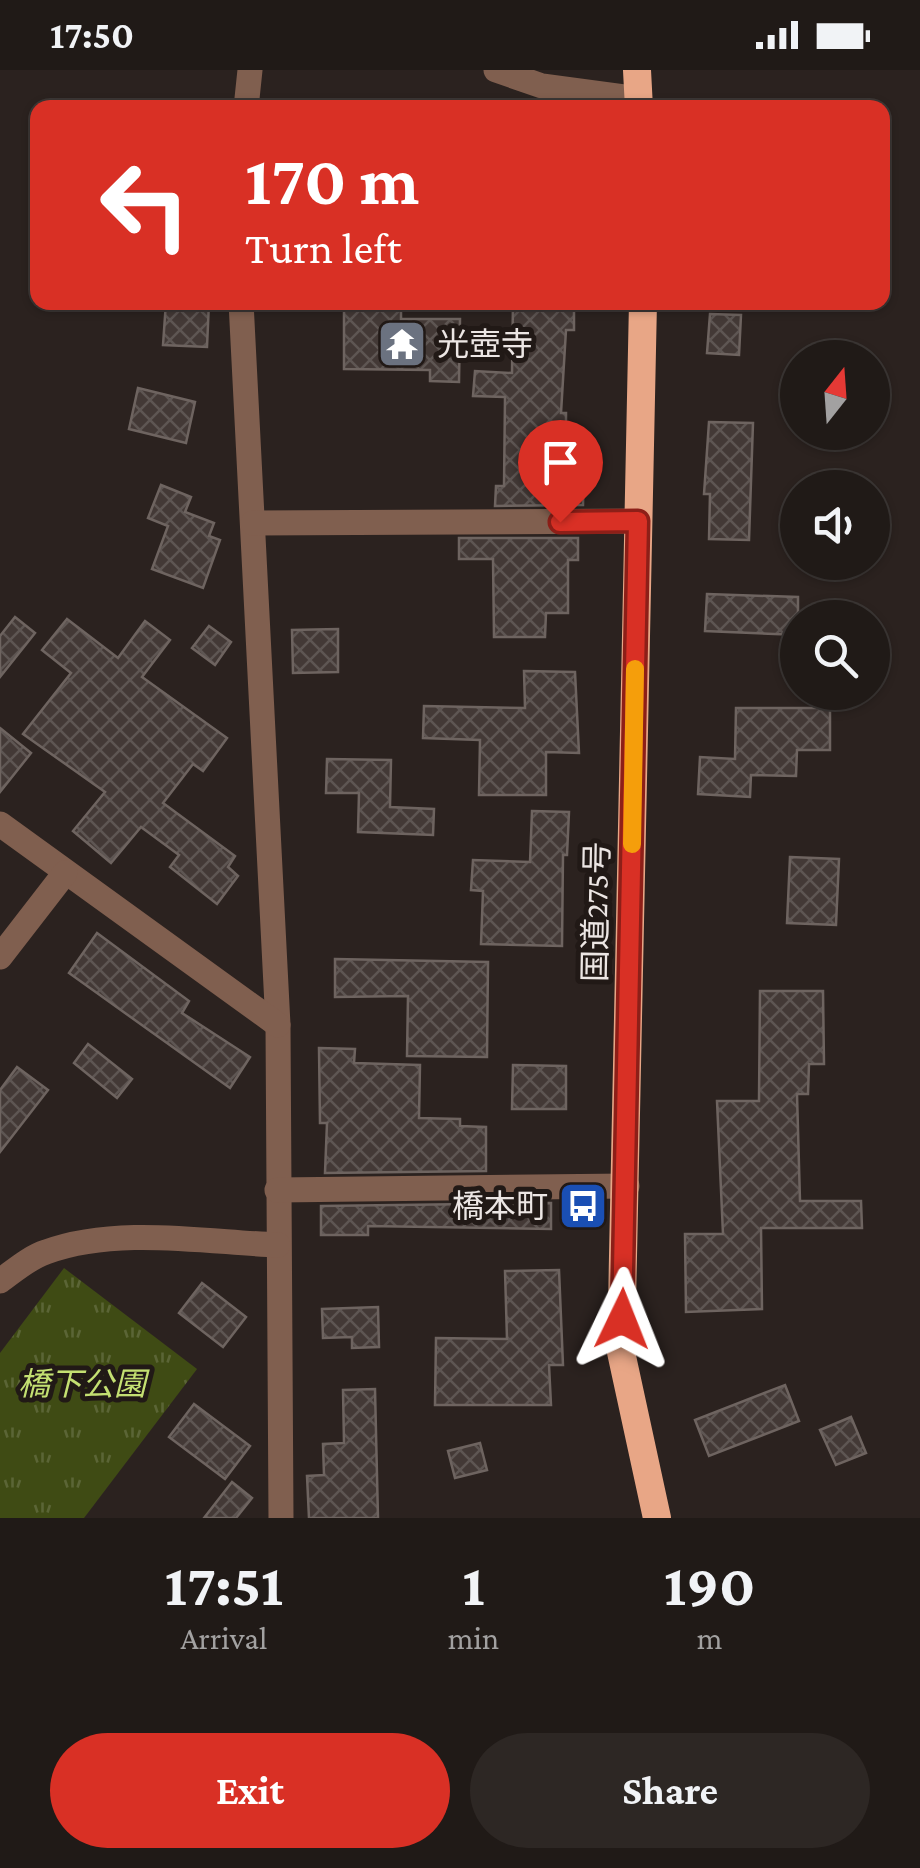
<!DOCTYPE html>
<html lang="en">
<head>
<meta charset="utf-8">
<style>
	:root { --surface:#201a17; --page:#2d2724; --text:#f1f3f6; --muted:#a2a1a1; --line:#3d3836; --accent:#d93025 }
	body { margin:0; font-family:"Crimson Pro","Noto Sans JP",serif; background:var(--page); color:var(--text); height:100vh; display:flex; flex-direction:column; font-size:38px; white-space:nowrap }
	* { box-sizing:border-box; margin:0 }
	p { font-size:32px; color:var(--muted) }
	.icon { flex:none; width:55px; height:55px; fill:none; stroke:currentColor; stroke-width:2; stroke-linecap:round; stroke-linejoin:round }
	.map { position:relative; height:1448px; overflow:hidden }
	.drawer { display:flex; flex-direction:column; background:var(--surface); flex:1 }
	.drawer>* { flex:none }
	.top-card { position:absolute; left:30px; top:30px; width:860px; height:210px; border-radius:20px; box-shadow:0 2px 8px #0004,0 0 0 2px var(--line); background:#d93025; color:#fff; overflow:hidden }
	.needle { width:65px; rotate:17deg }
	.controls { position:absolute; left:780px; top:270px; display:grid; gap:20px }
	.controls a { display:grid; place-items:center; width:110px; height:110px; border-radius:50%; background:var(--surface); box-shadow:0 2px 8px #0004,0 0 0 2px var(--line); font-size:50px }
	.pin { position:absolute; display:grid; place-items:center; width:85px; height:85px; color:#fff; margin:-102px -42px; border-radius:50% 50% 50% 0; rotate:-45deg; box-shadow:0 0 10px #0007 }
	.pin .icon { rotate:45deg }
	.me { position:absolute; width:110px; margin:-55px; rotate:2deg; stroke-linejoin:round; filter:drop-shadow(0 0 8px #0008) }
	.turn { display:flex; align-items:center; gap:35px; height:210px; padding:0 50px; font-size:45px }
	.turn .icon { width:130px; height:130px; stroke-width:2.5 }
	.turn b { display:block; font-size:70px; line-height:85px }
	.eta { display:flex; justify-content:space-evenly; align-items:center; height:170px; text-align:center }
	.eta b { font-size:60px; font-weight:700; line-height:70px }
	.button { display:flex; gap:20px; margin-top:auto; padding:20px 50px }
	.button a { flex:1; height:115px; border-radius:60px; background:var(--accent); color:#fff; font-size:40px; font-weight:700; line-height:115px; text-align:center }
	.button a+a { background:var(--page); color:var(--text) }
	.status { display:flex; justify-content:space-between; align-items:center; height:70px; padding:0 50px; background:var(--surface); direction:ltr }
	.status svg { height:28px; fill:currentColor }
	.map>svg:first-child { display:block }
	.grass { fill:url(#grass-tufts) }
	.building { fill:url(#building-cross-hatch); stroke:#6e6460; stroke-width:2.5 }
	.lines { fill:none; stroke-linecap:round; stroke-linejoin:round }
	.minor { stroke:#805f4f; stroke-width:25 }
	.tertiary { stroke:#805f4f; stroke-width:25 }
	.trunk { stroke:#e8a686; stroke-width:28 }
	.route-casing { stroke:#8d1f18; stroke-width:25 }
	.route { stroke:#d93025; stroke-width:18 }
	.slow { stroke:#f59e0b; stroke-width:18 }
	.labels { text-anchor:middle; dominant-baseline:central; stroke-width:10; stroke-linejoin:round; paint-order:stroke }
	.poi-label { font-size:32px; fill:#ece6e4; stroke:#211916; text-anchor:start }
	.street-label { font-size:32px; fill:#ece6e4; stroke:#211916 }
	.park-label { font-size:32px; font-style:italic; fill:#c4e072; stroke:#211916 }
</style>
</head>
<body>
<div class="status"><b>17:50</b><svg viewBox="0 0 49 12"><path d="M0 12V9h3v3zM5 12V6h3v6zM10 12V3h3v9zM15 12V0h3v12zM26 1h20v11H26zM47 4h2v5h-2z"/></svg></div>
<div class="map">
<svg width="920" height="1448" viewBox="0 0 920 1448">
	<defs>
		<pattern id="grass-tufts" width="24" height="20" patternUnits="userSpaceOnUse" patternTransform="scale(2.5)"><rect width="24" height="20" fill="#3f4b14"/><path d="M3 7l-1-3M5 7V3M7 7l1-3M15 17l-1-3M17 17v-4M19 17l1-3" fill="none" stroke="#5b6536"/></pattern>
		<pattern id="building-cross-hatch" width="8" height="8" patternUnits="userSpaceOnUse" patternTransform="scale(2.5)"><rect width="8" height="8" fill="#433936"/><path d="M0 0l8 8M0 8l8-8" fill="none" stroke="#5e5653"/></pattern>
	</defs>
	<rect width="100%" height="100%" fill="#2b221f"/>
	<!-- grass -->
	<path class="grass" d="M64,1198L197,1299L84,1448H0V1283Z"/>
	<!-- building -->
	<g class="building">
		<path d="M166,232H209L207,277L163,275Z"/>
		<path d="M344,232H401V249H460L459,312L430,311V300L344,299Z"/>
		<path d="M513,232H574V260H566L561,343H566V394L584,395L583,435L495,436L496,416H504L505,327L473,326L475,301L512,303Z"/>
		<path d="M710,244L741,245L739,285L707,283Z"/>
		<path d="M138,318L195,332L186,373L129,359Z"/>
		<path d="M709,352L753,353L749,470L709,469L710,424H704Z"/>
		<path d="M161,415L191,427L185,442L214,453L209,466L220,470L203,518L152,499L168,456L148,448Z"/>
		<path d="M459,468H578V490H568V543H546L545,567H494L493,489H459Z"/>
		<path d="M707,524L798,527V565L705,561Z"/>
		<path d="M15,547L35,563L0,607V566Z"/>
		<path d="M67,549L118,588L145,551L170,570L142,607L227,668L203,701L193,694L163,733L235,786L228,797L238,806L217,834L170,797L179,785L141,757L111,793L73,761L105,722L23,664L71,603L42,580Z"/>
		<path d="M209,556L231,572L215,595L192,578Z"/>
		<path d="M338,559V602L293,603L292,560Z"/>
		<path d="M524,601L575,602L579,683L546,682V725H479L480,670L423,668L424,636L525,638Z"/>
		<path d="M736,638H830V680H797L796,706L751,705L750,727L698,724L700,687L735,689Z"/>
		<path d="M0,658L31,683L0,722Z"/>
		<path d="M327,689L391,690L390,737L434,739L433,765L358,762L359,723H326Z"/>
		<path d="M532,741L569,742L567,785H563L562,876L481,874L483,821L471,820L473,790L530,792Z"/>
		<path d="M790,787L839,789L836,855L787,853Z"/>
		<path d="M97,863L189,931L182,943L250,987L230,1018L69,903Z"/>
		<path d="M335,889L488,892L487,987L407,986L408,926L335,927Z"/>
		<path d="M760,921H823L824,994H809L808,1024H797L800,1131H861L862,1158H761L762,1239L686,1242L685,1164H723L717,1031H759Z"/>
		<path d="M88,974L132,1009L117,1028L74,993Z"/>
		<path d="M319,978L355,979L354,993L420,995L419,1048L460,1049V1056L486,1057V1101L325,1103L327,1053H320Z"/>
		<path d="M513,995L566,996V1039H512Z"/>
		<path d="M17,997L48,1020L0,1082V1020Z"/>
		<path d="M551,1133V1159L368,1156V1165H321V1136Z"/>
		<path d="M559,1200L563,1295H549L551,1335H435L436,1268L507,1269L505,1201Z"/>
		<path d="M202,1213L246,1247L223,1277L179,1243Z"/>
		<path d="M378,1237L379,1277L352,1278V1267L323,1268L322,1239Z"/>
		<path d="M785,1315L799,1351L709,1386L695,1350Z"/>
		<path d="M375,1319L378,1448H309L307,1406L324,1405L323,1374L344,1373L343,1320Z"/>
		<path d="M194,1334L250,1376L225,1409L169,1367Z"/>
		<path d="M851,1347L866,1383L836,1395L820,1360Z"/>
		<path d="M480,1373L487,1400L455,1408L448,1381Z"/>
		<path d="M232,1412L252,1428L236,1448H204Z"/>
	</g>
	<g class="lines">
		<!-- minor -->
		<g class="minor">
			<path d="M246,38L250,0"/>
			<path d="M241,232L278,955L281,1448"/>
			<path d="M253,453L638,451"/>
			<path d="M0,754L278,955"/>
			<path d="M0,887L65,803"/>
			<path d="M277,1120L627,1116"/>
			<path d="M0,1211C14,1201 30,1187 46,1182C117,1156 205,1172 278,1175"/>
		</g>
		<!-- tertiary -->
		<path class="tertiary" d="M496,0L542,16L639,29"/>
		<!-- trunk -->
		<g class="trunk">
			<path d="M637,0L639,38"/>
			<path d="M643,232L621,1282L657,1448"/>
		</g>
	</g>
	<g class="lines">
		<!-- route casing -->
		<g class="route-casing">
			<path id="route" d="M560,452L638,451L622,1249"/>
		</g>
		<!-- route -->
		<use href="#route" class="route"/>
		<!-- slow -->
		<path class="slow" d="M632,774L635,599"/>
	</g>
	<!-- icons -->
	<defs>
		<g id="temple-square" transform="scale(2.5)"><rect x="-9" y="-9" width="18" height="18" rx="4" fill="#6b7280" stroke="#211916"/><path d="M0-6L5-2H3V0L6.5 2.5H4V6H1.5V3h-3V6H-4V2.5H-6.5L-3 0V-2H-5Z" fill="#fff"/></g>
		<g id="bus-square" transform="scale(2.5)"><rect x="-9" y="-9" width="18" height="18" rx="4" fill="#1a4fb4" stroke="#211916"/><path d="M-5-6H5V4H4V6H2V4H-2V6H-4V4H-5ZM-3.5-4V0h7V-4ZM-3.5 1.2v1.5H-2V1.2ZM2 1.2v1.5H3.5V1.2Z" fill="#fff"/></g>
	</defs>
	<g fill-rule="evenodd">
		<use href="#temple-square" x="402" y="274"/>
		<use href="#bus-square" x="583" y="1136"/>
	</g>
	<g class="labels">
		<!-- poi labels -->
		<g class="poi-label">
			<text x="437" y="274">光壺寺</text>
			<text x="548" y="1136" text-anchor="end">橋本町</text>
		</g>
		<!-- street labels -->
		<g class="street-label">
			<text transform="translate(596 842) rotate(-89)">国道275号</text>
		</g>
		<!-- park labels -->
		<g class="park-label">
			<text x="82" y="1314">橋下公園</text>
		</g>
	</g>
</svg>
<div class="controls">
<a><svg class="needle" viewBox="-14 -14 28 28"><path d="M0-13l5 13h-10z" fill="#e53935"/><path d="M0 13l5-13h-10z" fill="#a2a1a1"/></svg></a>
<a><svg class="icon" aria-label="sound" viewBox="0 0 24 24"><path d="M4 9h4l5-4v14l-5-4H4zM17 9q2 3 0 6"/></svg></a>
<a><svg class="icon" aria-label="search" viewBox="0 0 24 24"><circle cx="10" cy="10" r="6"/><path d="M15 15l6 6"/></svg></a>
</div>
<div class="pin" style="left:560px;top:452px;background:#d93025"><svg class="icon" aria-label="arrive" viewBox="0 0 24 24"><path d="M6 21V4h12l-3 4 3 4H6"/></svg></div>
<svg class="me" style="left:622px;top:1249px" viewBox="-20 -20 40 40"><path d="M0-17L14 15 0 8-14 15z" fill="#d93025" stroke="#fff" stroke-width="4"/></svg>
<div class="top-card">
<div class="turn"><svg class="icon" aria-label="left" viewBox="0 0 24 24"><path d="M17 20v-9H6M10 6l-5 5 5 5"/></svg><div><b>170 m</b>Turn left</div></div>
</div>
</div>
<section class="drawer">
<div class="eta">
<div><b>17:51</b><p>Arrival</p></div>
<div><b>1</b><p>min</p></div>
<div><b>190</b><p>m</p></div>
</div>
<div class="button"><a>Exit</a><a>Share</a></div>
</section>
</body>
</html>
